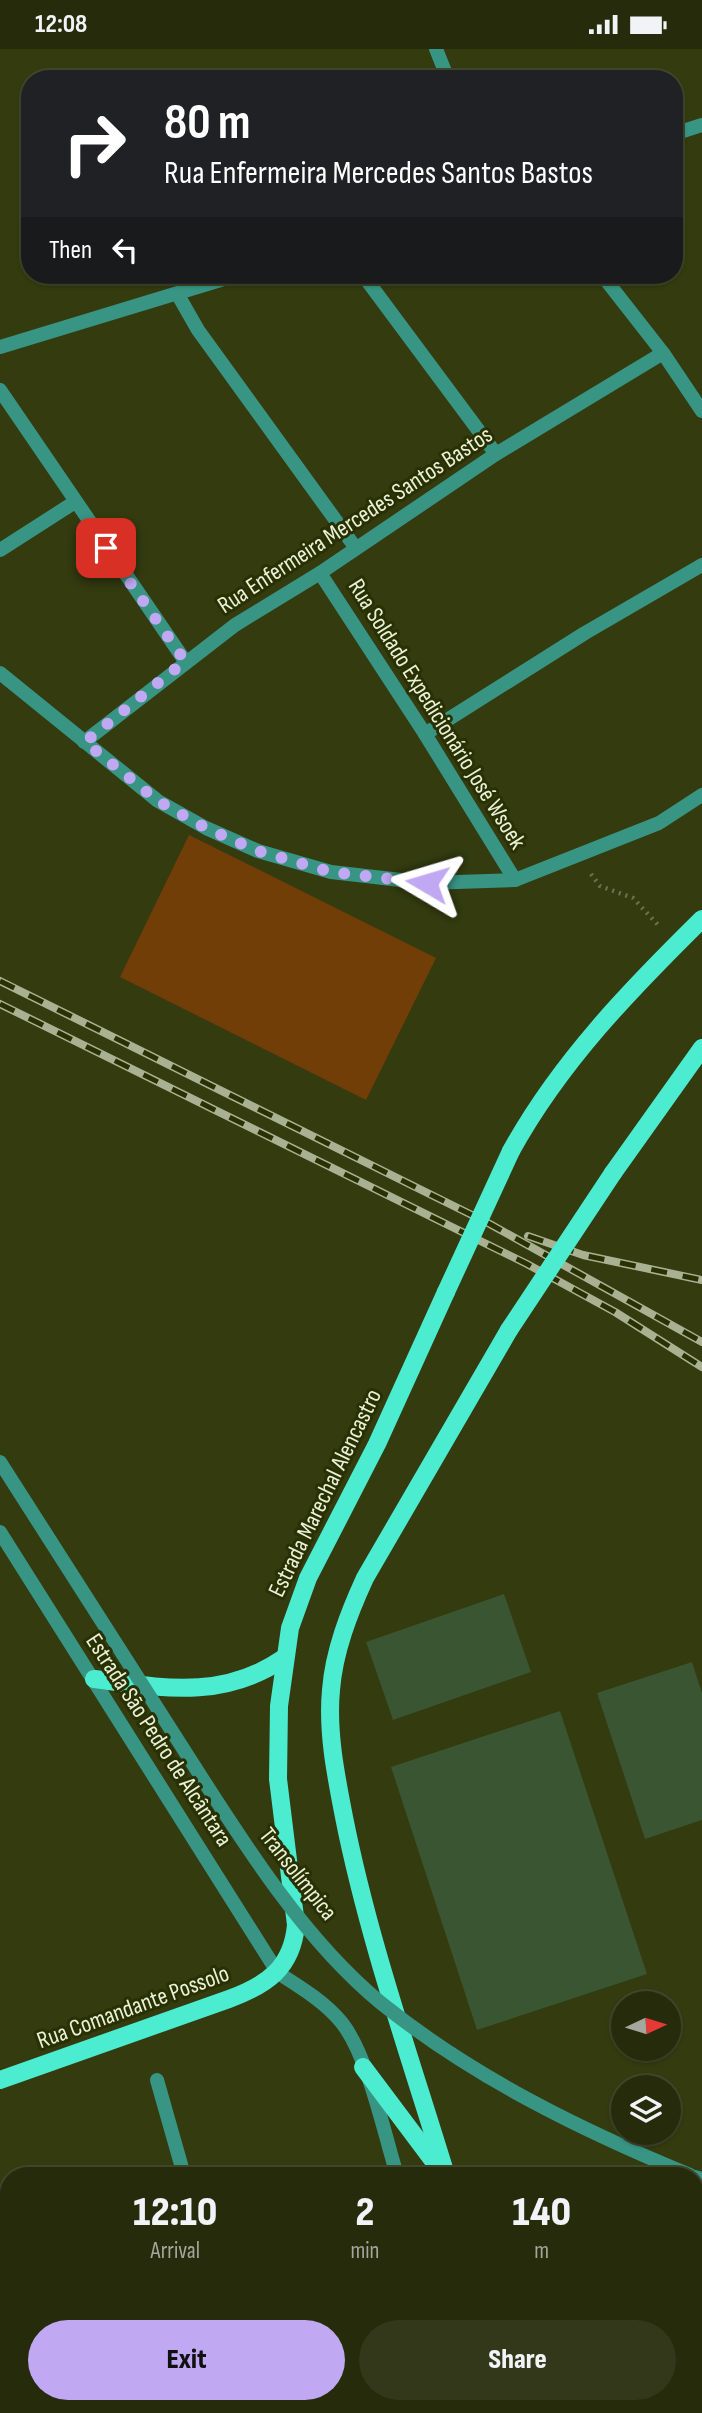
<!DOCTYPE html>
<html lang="en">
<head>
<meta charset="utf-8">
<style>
	:root { --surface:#262c0b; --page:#323819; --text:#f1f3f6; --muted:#a4a79d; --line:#42482c; --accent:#c1a8f3 }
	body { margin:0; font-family:"Sofia Sans Condensed",sans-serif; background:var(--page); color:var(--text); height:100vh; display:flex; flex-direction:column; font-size:26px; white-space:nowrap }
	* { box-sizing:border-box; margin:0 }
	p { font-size:23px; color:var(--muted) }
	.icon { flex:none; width:38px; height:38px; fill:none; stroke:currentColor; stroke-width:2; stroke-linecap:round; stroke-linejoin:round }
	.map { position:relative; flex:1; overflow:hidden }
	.panel { position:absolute; left:0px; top:2118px; width:704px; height:247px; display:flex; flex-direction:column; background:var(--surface); border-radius:28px 28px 0 0; box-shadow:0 2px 5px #0004,0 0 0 2px var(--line) }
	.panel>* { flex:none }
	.hud { position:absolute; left:21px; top:21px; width:662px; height:214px; border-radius:28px; box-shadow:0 2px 5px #0004,0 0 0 2px var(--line); background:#202124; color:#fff; overflow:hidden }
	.needle { width:46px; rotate:86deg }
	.fabs { position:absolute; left:611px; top:1942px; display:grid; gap:14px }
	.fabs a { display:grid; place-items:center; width:70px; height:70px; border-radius:50%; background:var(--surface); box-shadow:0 2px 5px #0004,0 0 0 2px var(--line); font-size:35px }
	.pin { position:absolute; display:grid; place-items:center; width:60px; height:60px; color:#fff; margin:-30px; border-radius:14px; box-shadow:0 4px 10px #0006 }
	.me { position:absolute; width:77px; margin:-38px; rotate:277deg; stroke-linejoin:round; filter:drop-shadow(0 0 5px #0008) }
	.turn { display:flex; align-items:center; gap:24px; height:147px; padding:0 28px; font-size:32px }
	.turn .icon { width:91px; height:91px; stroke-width:2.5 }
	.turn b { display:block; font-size:49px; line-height:60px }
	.then { display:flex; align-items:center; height:66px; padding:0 28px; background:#0003; gap:14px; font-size:26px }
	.eta { display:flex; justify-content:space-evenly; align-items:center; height:119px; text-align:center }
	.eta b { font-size:42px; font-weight:800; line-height:49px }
	.action { display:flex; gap:14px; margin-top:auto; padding:14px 28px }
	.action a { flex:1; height:80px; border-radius:42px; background:var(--accent); color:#111; font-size:28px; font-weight:800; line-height:80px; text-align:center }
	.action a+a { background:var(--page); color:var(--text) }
	.status { display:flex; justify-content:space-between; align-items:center; height:49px; padding:0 35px; background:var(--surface); direction:ltr }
	.status svg { height:19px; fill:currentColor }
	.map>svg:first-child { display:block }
	.green { fill:#723e08 }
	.building { fill:#395531 }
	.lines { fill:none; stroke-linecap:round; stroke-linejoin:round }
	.path { stroke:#6b734d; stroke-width:4.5; stroke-dasharray:2 5; stroke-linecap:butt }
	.service { stroke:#389584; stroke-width:14 }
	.minor { stroke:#389584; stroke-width:14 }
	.tertiary { stroke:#389584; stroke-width:14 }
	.primary { stroke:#4cecd0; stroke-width:18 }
	.rail-casing { stroke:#aab192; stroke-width:8 }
	.rail { stroke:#293103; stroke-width:5; stroke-dasharray:16; stroke-linecap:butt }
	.service-bridge { stroke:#389584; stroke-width:14 }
	.primary-bridge { stroke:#4cecd0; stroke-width:18 }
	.route { stroke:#c1a8f3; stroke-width:12; stroke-dasharray:0 21.6 }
	.labels { text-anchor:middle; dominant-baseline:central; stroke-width:6; stroke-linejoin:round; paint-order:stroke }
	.street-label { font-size:24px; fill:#eaf1d8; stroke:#293103 }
</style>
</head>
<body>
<div class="status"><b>12:08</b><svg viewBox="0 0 49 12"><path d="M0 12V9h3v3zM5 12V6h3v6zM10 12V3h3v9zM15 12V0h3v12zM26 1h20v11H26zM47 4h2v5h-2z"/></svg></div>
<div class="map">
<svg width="702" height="2364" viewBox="0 0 702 2364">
	<rect width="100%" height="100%" fill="#333b0f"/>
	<!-- green -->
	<path class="green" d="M189,786L436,909L366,1051L120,928Z"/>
	<!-- building -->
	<g class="building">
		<path d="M504,1545L531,1623L393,1671L366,1593Z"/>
		<path d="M692,1613L702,1644V1771L645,1790L597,1644Z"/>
		<path d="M560,1662L647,1925L477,1981L391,1718Z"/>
		<path d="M9,2346V2356H12L15,2364H0V2349Z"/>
	</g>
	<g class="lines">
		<!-- path -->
		<path class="path" d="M591,825L600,837L633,849L660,878"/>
		<!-- service -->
		<g class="service">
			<path d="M436,0L448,30"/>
			<path d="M695,2128L702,2130"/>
		</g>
		<!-- minor -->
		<g class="minor">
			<path d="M363,226L496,405"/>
			<path d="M602,226L663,304L702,362"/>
			<path d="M178,246L198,281L355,498"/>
			<path d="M0,341L185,612"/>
			<path d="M0,501L75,453"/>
			<path d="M320,524L425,685L515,831"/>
			<path d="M0,624L158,752L206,779L258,802L331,823L427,834L515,831L659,774L702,746"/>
			<path d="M425,685L585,584L702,516"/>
			<path d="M84,693L235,576L320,524L496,405L663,304"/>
			<path d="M0,1483L278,1924C300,1938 325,1953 342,1974C368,2007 384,2084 397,2126"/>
			<path d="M157,2031L184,2126"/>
			<path d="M0,2310L7,2333"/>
			<path d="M471,2356L474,2364"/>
		</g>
		<!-- tertiary -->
		<g class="tertiary">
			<path d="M674,85L702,76"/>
			<path d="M0,298L237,226"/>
		</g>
		<!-- primary -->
		<g class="primary">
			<path d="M511,1102C560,1013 630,941 702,870"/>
			<path d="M613,1124L702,999"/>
			<path d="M94,1630C163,1639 223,1651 284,1609"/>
			<path d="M363,2018L438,2118"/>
			<path d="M0,2031L229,1950C267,1936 292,1919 296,1876L278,1730L279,1657L290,1579L308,1529L377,1395L446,1243"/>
			<path d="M446,2126C410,2008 368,1889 344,1768C336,1727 327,1683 331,1641C334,1602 349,1564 365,1529L509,1281"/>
			<path d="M520,2356L523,2364"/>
		</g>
		<!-- rail casing -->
		<g class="rail-casing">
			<g id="rail">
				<path d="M0,932L488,1174L702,1293"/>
				<path d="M0,955L527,1215L615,1263L702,1318"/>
				<path d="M528,1187L583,1206L702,1231"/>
			</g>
		</g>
		<!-- rail -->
		<use href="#rail" class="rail"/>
		<!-- service-bridge -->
		<path class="service-bridge" d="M0,1413C59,1506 118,1598 177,1690C234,1779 299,1887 381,1954C473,2028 581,2081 690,2126"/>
		<!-- primary-bridge -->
		<g class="primary-bridge">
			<path d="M446,1243L511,1102"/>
			<path d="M509,1281L613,1124"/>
		</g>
	</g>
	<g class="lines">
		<!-- route -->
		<path class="route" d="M106,499L185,612L85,693L158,752L206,779L258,802L331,823L427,834"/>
	</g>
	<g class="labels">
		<!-- street labels -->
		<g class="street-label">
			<text transform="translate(355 471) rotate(-33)">Rua Enfermeira Mercedes Santos Bastos</text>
			<text transform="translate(437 665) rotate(58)">Rua Soldado Expedicionário José Wsoek</text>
			<text transform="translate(325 1444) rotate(-64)">Estrada Marechal Alencastro</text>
			<text transform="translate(159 1691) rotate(57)">Estrada São Pedro de Alcântara</text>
			<text transform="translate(298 1825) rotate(52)">Transolímpica</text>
			<text transform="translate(133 1958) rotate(-20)">Rua Comandante Possolo</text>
		</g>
	</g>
</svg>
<div class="fabs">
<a><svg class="needle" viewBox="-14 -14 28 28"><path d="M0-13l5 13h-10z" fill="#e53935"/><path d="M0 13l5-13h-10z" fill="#a4a79d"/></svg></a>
<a><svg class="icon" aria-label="layers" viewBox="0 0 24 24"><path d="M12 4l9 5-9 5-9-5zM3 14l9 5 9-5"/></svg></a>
</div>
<div class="pin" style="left:106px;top:499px;background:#d93025"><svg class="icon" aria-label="arrive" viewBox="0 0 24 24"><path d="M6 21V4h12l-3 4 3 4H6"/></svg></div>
<svg class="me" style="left:427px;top:834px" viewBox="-20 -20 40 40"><path d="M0-17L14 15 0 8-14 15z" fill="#c1a8f3" stroke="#fff" stroke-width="4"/></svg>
<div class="hud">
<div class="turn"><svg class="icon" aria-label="right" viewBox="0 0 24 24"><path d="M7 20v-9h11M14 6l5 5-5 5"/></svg><div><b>80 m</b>Rua Enfermeira Mercedes Santos Bastos</div></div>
<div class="then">Then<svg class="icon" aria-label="left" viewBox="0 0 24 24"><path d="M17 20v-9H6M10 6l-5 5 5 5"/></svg></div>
</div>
<section class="panel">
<div class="eta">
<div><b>12:10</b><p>Arrival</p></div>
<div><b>2</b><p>min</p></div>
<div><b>140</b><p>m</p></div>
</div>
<div class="action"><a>Exit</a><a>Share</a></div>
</section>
</div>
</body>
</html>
